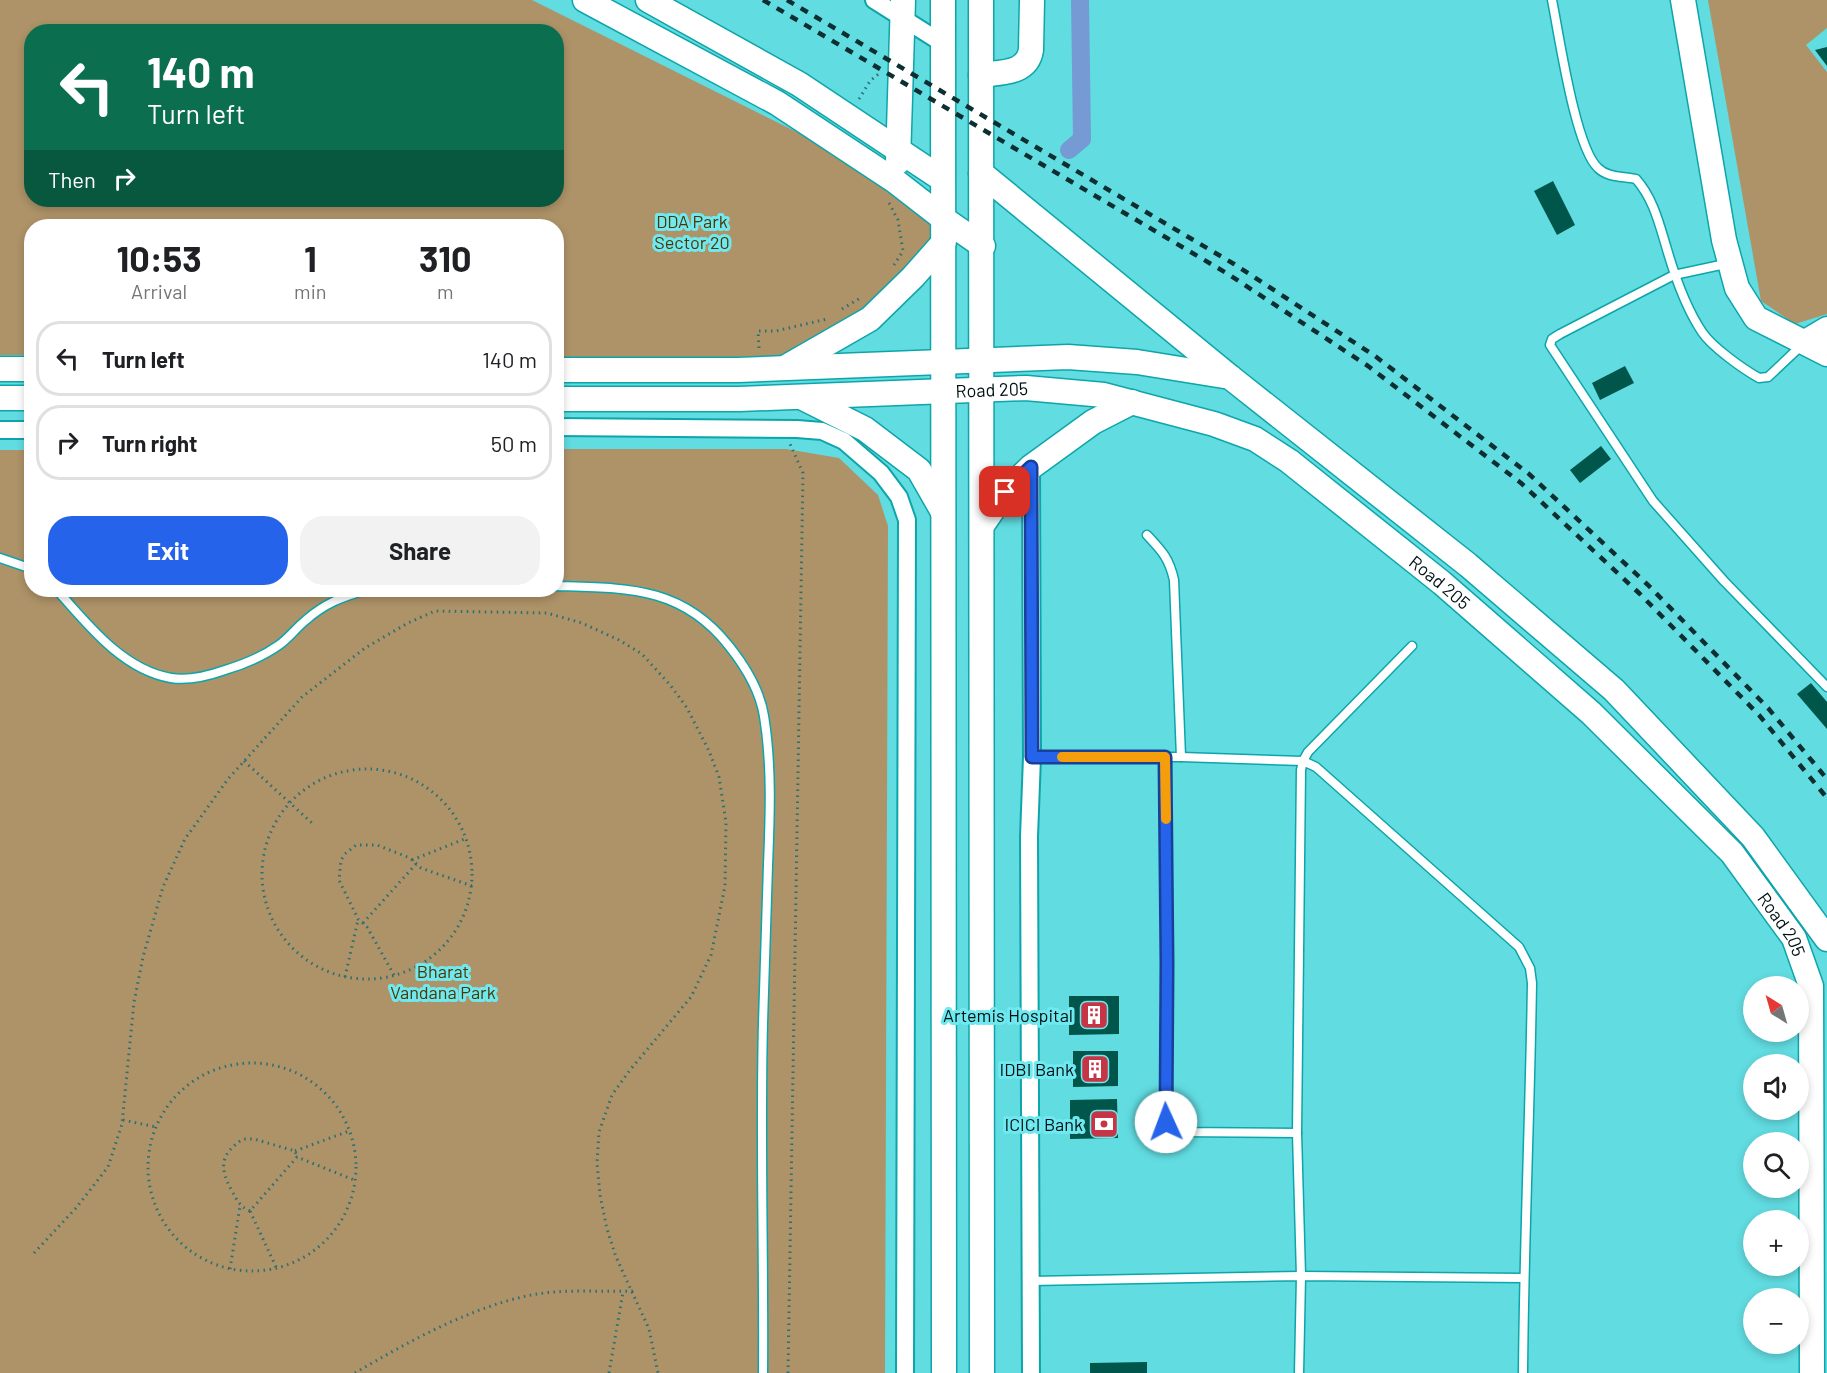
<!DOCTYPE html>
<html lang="en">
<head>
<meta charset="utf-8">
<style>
	:root { --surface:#fff; --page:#f2f2f2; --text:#202124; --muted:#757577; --line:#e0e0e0; --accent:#2563eb }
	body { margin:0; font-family:Barlow,sans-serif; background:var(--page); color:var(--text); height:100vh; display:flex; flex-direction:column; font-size:22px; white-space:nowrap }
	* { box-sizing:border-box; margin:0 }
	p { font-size:20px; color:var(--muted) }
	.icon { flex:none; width:33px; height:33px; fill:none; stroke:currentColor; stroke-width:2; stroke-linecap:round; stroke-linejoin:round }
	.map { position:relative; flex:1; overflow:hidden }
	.sheet { position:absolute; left:24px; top:219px; width:540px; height:378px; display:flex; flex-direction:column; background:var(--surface); border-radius:24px; box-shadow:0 3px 9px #0003 }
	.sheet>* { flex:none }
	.top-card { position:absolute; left:24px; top:24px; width:540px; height:183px; border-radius:24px; box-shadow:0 3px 9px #0003; background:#0b6e4f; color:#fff; overflow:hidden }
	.needle { width:39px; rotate:323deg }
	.buttons { position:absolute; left:1743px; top:976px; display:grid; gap:12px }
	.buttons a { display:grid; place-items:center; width:66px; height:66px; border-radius:50%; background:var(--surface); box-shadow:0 3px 9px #0003; font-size:30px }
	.pin { position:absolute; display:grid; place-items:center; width:51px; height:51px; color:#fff; margin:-26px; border-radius:12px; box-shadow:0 3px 9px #0006 }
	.me { position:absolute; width:66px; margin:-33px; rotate:358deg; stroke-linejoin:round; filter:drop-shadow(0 0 4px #0008) }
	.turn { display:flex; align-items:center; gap:21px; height:126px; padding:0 24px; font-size:27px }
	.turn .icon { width:78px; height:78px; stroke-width:2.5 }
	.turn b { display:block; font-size:42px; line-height:51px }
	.then { display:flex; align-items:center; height:57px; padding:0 24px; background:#0003; gap:12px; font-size:22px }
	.eta { display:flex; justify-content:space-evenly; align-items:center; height:102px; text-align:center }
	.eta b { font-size:36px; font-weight:700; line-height:42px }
	.action { display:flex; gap:12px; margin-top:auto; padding:12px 24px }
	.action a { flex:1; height:69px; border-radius:24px; background:var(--accent); color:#fff; font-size:24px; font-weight:700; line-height:69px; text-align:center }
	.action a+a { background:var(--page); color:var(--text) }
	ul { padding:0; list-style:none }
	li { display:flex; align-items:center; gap:18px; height:75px; margin:0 12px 9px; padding:0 12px; border:3px solid var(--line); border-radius:24px }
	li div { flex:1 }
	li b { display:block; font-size:22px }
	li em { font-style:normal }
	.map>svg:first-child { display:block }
	.green { fill:#ae9368; fill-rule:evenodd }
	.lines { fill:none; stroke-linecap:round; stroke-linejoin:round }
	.canal { stroke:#769ad3; stroke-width:18 }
	.building { fill:#00564a }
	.lane-casing { stroke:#0ea5aa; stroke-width:11 }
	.street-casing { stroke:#0ea5aa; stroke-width:20 }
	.secondary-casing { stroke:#0ea5aa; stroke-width:27 }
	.path { stroke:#2c6e72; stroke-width:3; stroke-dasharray:1.5 4.5; stroke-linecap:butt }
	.lane { stroke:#fff; stroke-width:8 }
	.street { stroke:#fff; stroke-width:16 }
	.secondary { stroke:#fff; stroke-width:24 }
	.rail { stroke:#0e2f32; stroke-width:4.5; stroke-dasharray:8 8; stroke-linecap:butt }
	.route-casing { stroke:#184099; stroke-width:15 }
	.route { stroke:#2563eb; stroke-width:10 }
	.slow { stroke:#f59e0b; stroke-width:10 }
	.labels { text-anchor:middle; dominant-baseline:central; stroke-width:6; stroke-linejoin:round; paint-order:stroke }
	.park-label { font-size:18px; fill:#4f3500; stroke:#6fe9ef }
	.street-label { font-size:18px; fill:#001214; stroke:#6fe9ef }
	.poi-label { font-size:18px; fill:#001214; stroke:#6fe9ef; text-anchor:end }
</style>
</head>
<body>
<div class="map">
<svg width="1827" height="1373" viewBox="0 0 1827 1373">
	<rect width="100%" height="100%" fill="#61dce1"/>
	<!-- green -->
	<g class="green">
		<path d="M0,0H532L895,181L944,219L913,277L783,369L557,365L556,226H32L31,355H0ZM32,32H556V200H32Z"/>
		<path d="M1708,0H1827V28L1806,45L1827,72V314L1795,324L1761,301Z"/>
		<path d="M557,449H786L839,458L878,495L888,526L885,1373H0V450H31L32,590H556Z"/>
	</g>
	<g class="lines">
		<!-- canal -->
		<path class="canal" d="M1069,150L1082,139L1080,0"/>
	</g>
	<!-- building -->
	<g class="building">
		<path d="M1827,47V66L1815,50Z"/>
		<path d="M1553,181L1575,225L1557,235L1534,191Z"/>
		<path d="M1625,366L1634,383L1600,400L1592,383Z"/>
		<path d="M1601,446L1611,459L1580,483L1570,470Z"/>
		<path d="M1811,683L1827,702V729L1797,694Z"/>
		<path d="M1069,996H1119V1034L1069,1035Z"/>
		<path d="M1073,1051H1118V1086L1073,1087Z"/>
		<path d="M1117,1099L1118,1138L1070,1139V1100Z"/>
		<path d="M1147,1362V1373H1090V1363Z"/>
	</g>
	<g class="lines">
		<!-- lane casing -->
		<g class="lane-casing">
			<g id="lane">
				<path d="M1552,0C1559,34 1575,147 1598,168C1608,178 1623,176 1636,179C1653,198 1659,223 1666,246C1674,274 1686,308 1702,332C1712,347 1743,369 1759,378L1768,377L1803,344"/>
				<path d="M1730,263L1674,275L1560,334L1552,339L1550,345L1653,501L1724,581L1827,687"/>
				<path d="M1147,535C1162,551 1169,558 1174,580L1181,757"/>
				<path d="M0,558L32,569"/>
				<path d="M556,586C626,588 682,586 729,646C745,666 760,691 764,716C772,765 770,816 768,865C766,918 765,971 763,1023C760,1140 764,1257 763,1373"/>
				<path d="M57,590C87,624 123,670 171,678C189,681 208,676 225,670C245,664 262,657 279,645C289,638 296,628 306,620C324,604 343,596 367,590"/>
				<path d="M1032,757H1181L1303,761L1316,767L1519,947L1530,968L1532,983C1530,1113 1524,1243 1523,1373"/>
				<path d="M1165,757L1167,964L1166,1122L1170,1128L1179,1132L1297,1133"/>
				<path d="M1031,1281L1301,1276L1524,1278"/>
				<path d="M1299,1373L1301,1276L1297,1133L1301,770L1303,761L1308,752L1412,646"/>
			</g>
		</g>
		<!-- street casing -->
		<g class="street-casing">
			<g id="street">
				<path d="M874,0L942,43"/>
				<path d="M556,427L797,429L822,431L844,441L881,473L899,497L907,520L905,1373"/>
				<path d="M0,430H32"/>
				<path d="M1031,467L1032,757L1029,837L1031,1373"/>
			</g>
		</g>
		<!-- secondary casing -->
		<g class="secondary-casing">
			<g id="secondary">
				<path d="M585,0L777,103L895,181L944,219L983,246"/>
				<path d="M648,0L799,84L942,179"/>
				<path d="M943,0L944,1373"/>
				<path d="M981,0L982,1373"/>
				<path d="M1683,0L1724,240L1737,288L1756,318L1827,354"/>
				<path d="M981,75C1002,72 1027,74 1031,50L1032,0"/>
				<path d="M898,162L903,0"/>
				<path d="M981,173L1230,377"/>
				<path d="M1805,342L1827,329"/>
				<path d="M788,366L870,319L913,277L944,242"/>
				<path d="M0,369H32"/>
				<path d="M556,370H738L1068,357L1137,362L1230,377L1468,565L1614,690L1753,837L1827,939"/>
				<path d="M801,397L865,429L919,470L943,512"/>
				<path d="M0,398H32"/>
				<path id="s1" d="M556,399H739L1026,388L1104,395L1214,424L1255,439L1289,461L1442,583L1591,713L1732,853L1794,938L1811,986L1812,1373"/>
				<path d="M983,524L1005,492L1031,467L1093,422L1132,402"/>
			</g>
		</g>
		<!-- path -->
		<g class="path">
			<path d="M859,99L870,81L881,72"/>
			<path d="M889,203L898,220L903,251L894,265"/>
			<path d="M842,309L862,297"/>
			<path d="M759,348L758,331H776L827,319"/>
			<path d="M244,761L313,824"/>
			<circle cx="367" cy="874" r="105"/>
			<path d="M412,860L467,838"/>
			<path d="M363,923L416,864"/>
			<path d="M394,975L367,927L358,919L339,880L341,860L346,853L356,845H377L410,858L421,868L472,886"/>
			<path d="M345,977L358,920"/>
			<circle cx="252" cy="1167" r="104"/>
			<path d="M123,1120L156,1127"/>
			<path d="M295,1151L349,1131"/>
			<path d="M250,1211C239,1206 237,1200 232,1191C219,1168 220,1154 243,1139H254L295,1151L297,1157"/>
			<path d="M34,1253L76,1208L108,1167L122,1124L134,1002L143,957L163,887L185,839L228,779L302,697L365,648L408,623L435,611L547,613L582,623L619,640L642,654L671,686L687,708L709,751L719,777L726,822L725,886L711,955L691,997L630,1070L612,1095L599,1132L597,1163L600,1195L607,1229L616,1257L649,1329L658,1373"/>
			<path d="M276,1267L250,1211L297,1157L354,1180"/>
			<path d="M230,1269L240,1206"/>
			<path d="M355,1373C411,1340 488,1297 554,1292C580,1290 607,1292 633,1291"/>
			<path d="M609,1373L623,1292"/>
			<path d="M788,1373L803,473L790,444"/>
		</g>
		<!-- lane -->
		<use href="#lane" class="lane"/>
		<!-- street -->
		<use href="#street" class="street"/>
		<!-- secondary -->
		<use href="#secondary" class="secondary"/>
		<!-- rail -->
		<g class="rail">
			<path d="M763,0L1228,274L1368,366L1521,483L1640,594L1759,715L1827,798"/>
			<path d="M787,0L1234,264L1375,356L1529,474L1648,585L1768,708L1827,779"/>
		</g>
	</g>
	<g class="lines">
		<!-- route casing -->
		<g class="route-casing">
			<path id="route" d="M1005,492L1031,467L1032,757H1165L1167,964L1166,1122"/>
		</g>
		<!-- route -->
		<use href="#route" class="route"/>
		<!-- slow -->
		<path class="slow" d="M1062,757H1165L1166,819"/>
	</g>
	<!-- icons -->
	<defs>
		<g id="building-square" transform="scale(1.5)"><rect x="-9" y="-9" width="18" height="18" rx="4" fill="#c63546" stroke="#6fe9ef"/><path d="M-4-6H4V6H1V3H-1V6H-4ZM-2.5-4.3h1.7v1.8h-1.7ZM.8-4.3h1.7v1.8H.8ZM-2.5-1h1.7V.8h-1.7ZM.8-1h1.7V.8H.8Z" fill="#fff"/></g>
		<g id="bank-square" transform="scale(1.5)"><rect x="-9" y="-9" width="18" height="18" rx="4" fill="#c63546" stroke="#6fe9ef"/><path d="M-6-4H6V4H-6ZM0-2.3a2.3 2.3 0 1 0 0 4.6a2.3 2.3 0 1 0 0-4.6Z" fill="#fff"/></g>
	</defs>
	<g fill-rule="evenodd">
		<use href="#building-square" x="1094" y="1015"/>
		<use href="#building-square" x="1095" y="1069"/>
		<use href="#bank-square" x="1104" y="1124"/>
	</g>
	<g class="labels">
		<!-- park labels -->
		<g class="park-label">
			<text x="692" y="221">DDA Park<tspan x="692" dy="21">Sector 20</tspan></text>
			<text x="443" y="971">Bharat<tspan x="443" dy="21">Vandana Park</tspan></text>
		</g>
		<!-- street labels -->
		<g class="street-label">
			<text stroke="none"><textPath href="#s1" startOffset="436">Road 205</textPath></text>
			<text stroke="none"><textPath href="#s1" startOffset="940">Road 205</textPath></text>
			<text stroke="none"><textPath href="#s1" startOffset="1426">Road 205</textPath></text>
		</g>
		<!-- poi labels -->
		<g class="poi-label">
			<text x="1073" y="1015">Artemis Hospital</text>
			<text x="1074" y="1069">IDBI Bank</text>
			<text x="1083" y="1124">ICICI Bank</text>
		</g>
	</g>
</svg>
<div class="buttons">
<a><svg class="needle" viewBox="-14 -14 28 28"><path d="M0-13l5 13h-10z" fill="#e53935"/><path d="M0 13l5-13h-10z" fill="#757577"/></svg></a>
<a><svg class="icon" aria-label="sound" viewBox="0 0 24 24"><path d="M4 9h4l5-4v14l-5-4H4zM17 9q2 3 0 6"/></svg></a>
<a><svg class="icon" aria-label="search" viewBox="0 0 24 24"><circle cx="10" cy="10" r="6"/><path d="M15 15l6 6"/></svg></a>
<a>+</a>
<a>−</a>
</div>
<div class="pin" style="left:1005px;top:492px;background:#d93025"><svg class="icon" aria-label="arrive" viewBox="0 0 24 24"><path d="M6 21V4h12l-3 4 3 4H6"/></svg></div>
<svg class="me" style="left:1166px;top:1122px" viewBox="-20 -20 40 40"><circle r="19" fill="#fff"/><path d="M0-13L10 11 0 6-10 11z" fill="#2563eb"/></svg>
<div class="top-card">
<div class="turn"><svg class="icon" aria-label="left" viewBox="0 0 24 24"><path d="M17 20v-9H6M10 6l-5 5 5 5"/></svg><div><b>140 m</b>Turn left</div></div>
<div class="then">Then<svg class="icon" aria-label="right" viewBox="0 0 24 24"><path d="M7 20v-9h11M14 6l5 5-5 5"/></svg></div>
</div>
<section class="sheet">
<div class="eta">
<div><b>10:53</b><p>Arrival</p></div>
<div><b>1</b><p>min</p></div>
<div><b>310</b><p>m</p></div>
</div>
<ul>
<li><svg class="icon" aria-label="left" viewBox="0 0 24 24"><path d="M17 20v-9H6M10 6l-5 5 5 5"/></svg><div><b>Turn left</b></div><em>140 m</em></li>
<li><svg class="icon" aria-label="right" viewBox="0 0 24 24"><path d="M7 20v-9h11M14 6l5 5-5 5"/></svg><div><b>Turn right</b></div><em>50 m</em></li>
</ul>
<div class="action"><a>Exit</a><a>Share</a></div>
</section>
</div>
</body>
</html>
